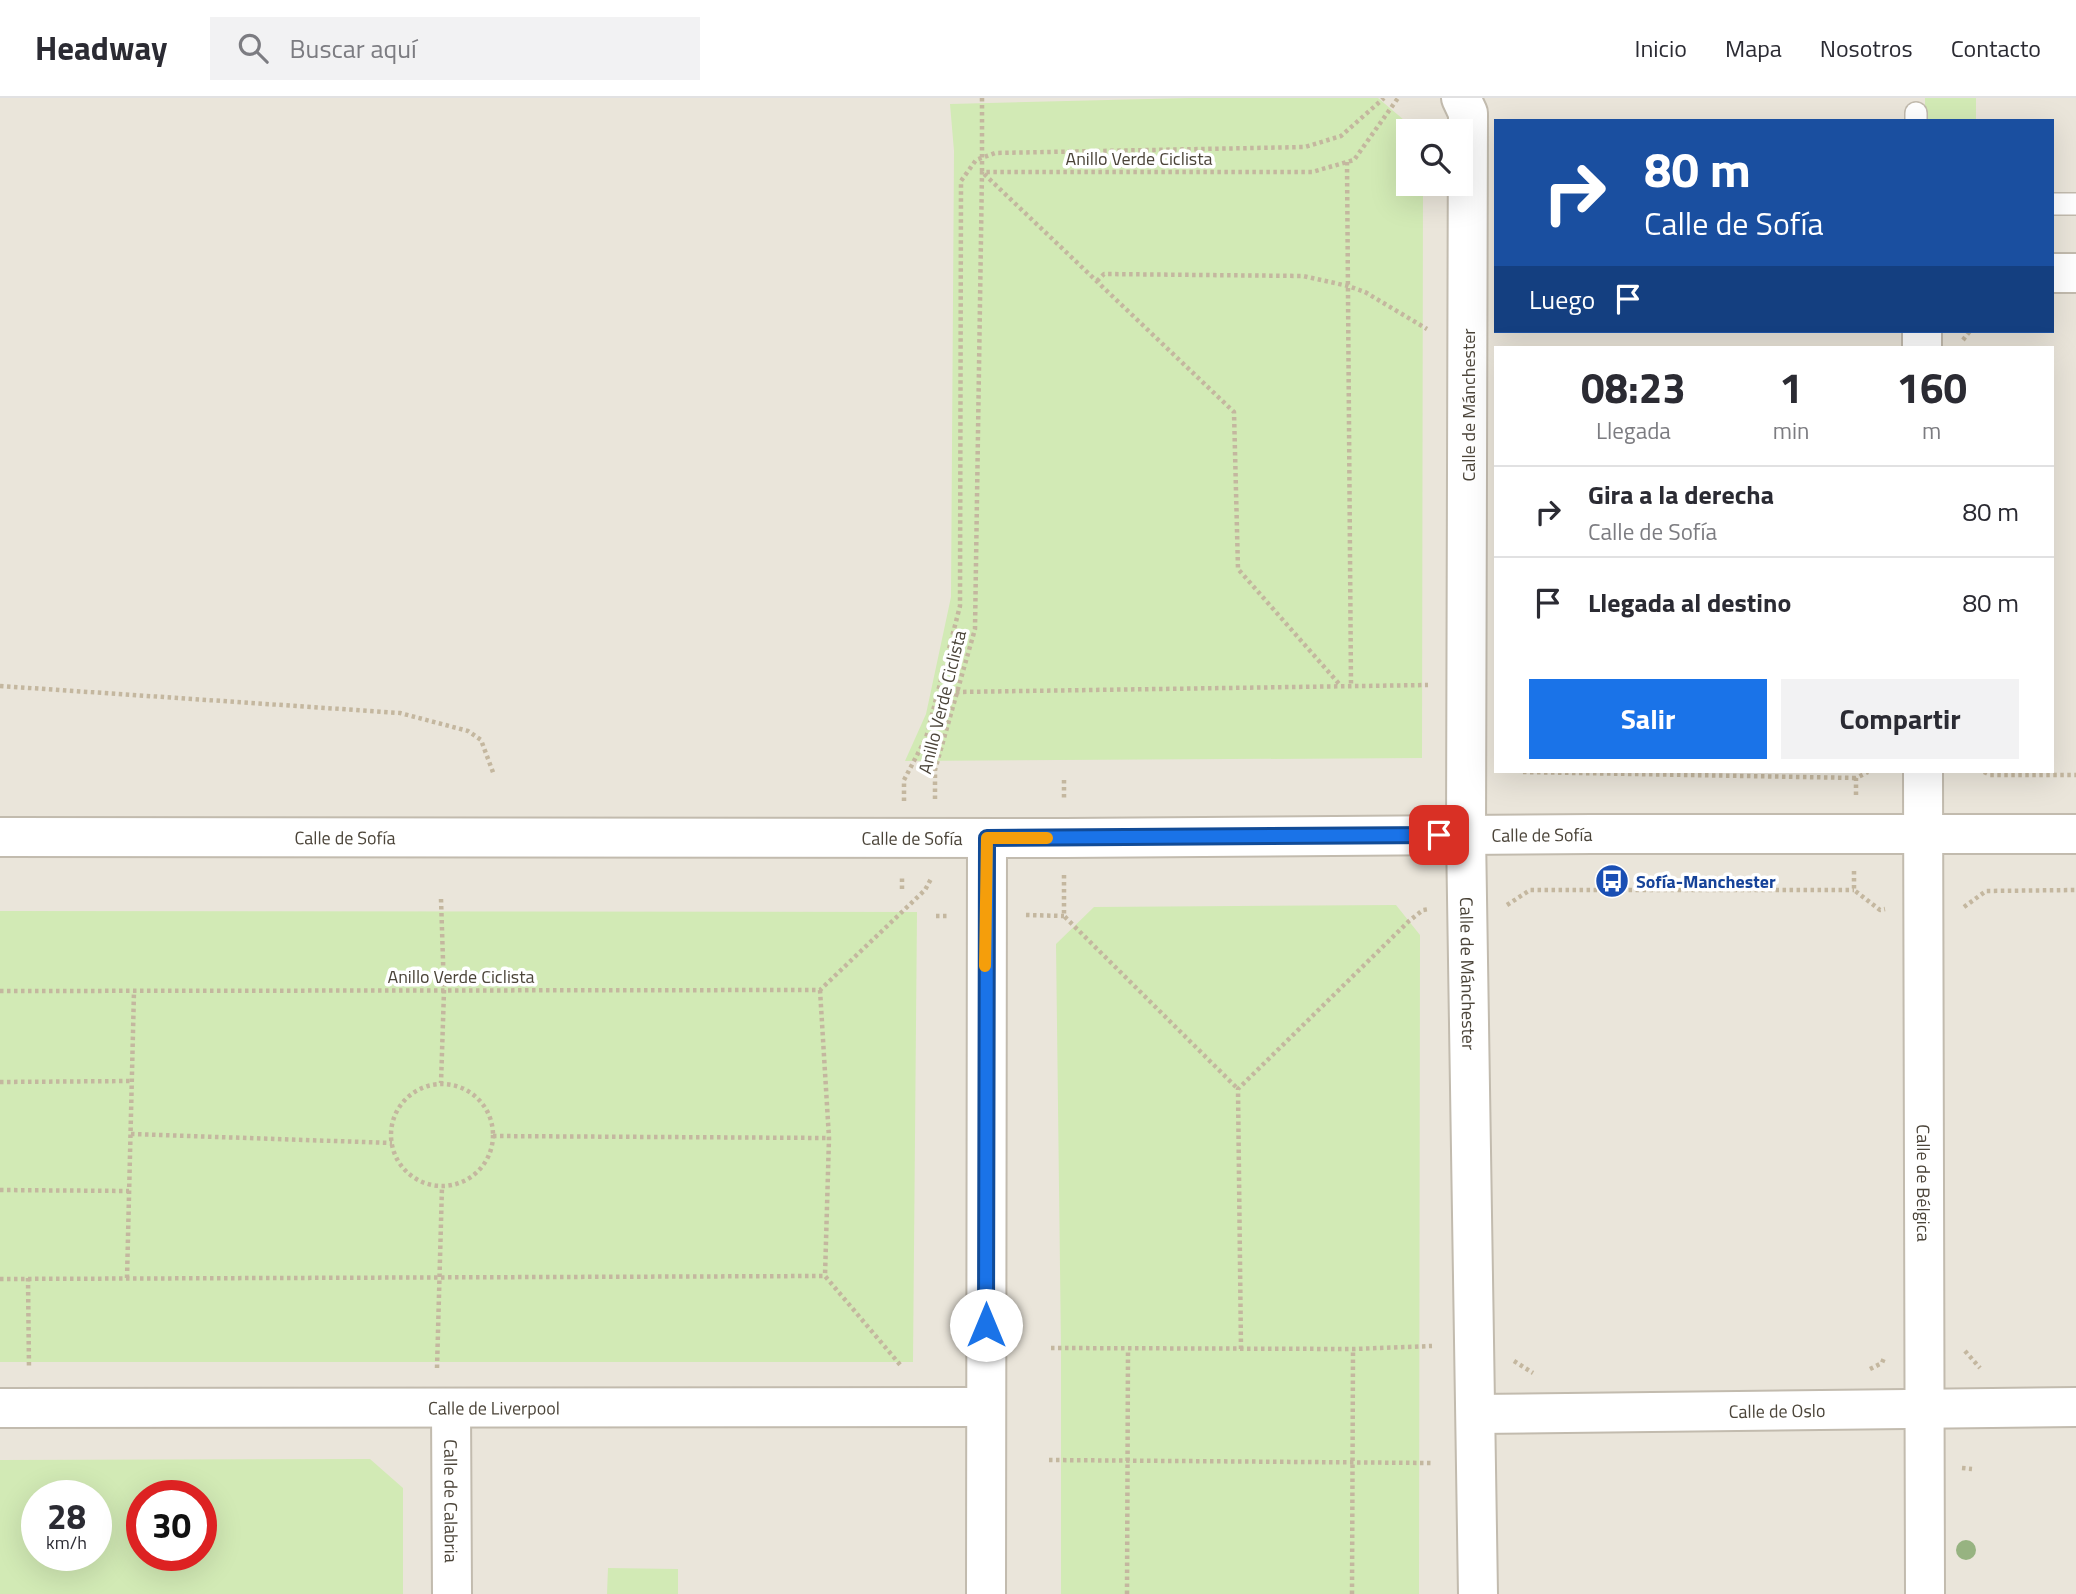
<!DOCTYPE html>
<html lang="es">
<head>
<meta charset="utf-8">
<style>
	:root { --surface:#fff; --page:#f2f2f3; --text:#2b2b33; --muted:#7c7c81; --line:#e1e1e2; --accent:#1a73e8 }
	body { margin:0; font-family:"Titillium Web",sans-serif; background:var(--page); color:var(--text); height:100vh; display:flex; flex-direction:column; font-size:26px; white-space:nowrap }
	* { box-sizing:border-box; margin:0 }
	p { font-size:23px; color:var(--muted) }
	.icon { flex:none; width:38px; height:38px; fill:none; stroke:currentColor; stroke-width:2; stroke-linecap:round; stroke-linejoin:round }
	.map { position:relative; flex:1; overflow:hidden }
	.panel { position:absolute; left:1494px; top:248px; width:560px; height:427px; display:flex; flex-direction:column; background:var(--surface); border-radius:0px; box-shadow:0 7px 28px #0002 }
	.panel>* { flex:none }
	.hud { position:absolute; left:1494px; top:21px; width:560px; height:214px; border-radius:0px; box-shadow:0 7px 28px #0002; background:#1a4fa0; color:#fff; overflow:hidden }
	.fabs { position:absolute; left:1396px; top:21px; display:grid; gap:14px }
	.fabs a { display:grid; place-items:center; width:77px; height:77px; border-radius:0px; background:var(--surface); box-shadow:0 7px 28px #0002; font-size:35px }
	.speed { position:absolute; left:21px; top:1382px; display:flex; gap:14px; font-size:35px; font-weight:700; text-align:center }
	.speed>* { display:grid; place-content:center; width:91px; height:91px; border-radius:50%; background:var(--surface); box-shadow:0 7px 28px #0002; line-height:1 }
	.speed small { font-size:18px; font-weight:400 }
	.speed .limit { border:10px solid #d22; background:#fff; color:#111 }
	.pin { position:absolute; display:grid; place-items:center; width:60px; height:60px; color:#fff; margin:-30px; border-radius:14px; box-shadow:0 4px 10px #0006 }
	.me { position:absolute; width:77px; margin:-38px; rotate:0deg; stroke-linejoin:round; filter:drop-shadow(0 0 5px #0008) }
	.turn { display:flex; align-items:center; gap:24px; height:147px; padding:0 35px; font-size:32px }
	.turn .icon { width:91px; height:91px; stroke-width:2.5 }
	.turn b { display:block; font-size:49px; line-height:60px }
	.then { display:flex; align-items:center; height:66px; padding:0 35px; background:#0003; gap:14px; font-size:26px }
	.eta { display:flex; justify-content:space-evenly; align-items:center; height:119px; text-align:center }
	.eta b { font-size:42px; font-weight:700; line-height:49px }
	.button { display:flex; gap:14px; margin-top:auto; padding:14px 35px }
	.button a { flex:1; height:80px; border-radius:0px; background:var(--accent); color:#fff; font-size:28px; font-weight:700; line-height:80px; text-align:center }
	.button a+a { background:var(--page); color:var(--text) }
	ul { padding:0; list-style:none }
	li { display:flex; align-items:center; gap:21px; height:91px; padding:0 35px; border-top:2px solid var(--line) }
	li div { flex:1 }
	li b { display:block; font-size:26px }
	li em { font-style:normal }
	header { display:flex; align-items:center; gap:42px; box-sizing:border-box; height:98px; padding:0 35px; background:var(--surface); border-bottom:2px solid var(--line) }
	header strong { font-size:33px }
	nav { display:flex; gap:38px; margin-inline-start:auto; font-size:24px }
	.search { width:490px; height:63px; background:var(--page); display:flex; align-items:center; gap:18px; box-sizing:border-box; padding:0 24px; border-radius:0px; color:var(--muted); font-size:26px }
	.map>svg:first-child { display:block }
	.residential { fill:#eae5da; fill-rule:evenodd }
	.green { fill:#d2eab5; fill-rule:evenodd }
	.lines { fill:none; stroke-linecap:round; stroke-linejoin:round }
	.service-casing { stroke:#c2bbae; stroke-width:24 }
	.minor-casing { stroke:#c2bbae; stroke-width:42 }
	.path { stroke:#c4b79f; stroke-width:4.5; stroke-dasharray:3.5 3.5; stroke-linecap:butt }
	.service { stroke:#fff; stroke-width:21 }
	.minor { stroke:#fff; stroke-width:38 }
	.tree { fill:#97b381 }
	.route-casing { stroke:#114b97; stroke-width:18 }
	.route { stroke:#1a73e8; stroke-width:12 }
	.slow { stroke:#f59e0b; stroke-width:12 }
	.labels { text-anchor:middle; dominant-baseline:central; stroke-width:7; stroke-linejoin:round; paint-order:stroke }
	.street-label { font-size:18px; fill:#4b4439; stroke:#fff }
	.transit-label { font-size:18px; font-weight:bold; fill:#164399; stroke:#fff; text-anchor:start }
</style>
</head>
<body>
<header>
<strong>Headway</strong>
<div class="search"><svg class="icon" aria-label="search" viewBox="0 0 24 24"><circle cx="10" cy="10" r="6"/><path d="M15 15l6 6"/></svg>Buscar aquí</div>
<nav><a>Inicio</a><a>Mapa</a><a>Nosotros</a><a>Contacto</a></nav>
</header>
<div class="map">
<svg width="2076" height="1496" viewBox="0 0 2076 1496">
	<rect width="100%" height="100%" fill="#f6f3ec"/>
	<!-- residential -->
	<path class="residential" d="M0,0H2076V1496H0ZM1496,23H2053V233H1496ZM1409,33H1461V86H1409ZM1496,250H2053V674H1496ZM37,1398H96V1458H37ZM142,1398H201V1458H142Z"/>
	<!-- green -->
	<g class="green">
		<path d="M1190,0H1378L1417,33H1409V86H1423L1422,660L905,663L926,616L951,499L954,53L950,6Z"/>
		<rect x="1925" y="0" width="51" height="23"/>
		<path d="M1396,807L1420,837L1419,1496H1061V1250L1056,846L1094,809Z"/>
		<path d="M0,813L917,814L913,1264H0Z"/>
		<path d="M370,1361L403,1390V1496H0V1362ZM96,1398V1458H37V1398ZM201,1398V1458H142V1398Z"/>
		<path d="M608,1470L678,1471V1496H607Z"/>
	</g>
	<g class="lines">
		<!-- service casing -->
		<g class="service-casing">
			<g id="service">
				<path d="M1916,23V15"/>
				<path d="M2053,106H2076"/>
			</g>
		</g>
		<!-- minor casing -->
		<g class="minor-casing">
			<g id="minor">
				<path id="s1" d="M1461,0L1468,15L1466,736L1478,1496"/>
				<path d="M2053,175H2076"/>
				<path d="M1922,250V233"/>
				<path id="s2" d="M1923,674L1925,1496"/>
				<path id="s3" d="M0,739L1065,740L1592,736H2076"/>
				<path id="s4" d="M0,1310L986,1309"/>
				<path id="s5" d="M451,1310L452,1496"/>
				<path id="s6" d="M1476,1316L2076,1309"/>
				<path d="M986,1496L987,740"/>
			</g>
		</g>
		<!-- path -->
		<g class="path">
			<path d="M982,0V74L1234,314L1238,471L1341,588"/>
			<path d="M1347,64L1351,587"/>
			<path d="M1097,183L1104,176L1303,178L1348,188L1365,194L1427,231"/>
			<path d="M1963,242L1970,233"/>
			<path d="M0,588L400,615L468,633L481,642L494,677"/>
			<path d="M956,594L1428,587"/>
			<path d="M1523,674L1856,680"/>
			<path d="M1984,674L1990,677H2076"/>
			<path d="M1064,682V702"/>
			<path d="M1856,697V680L1868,674"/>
			<path d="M935,701V672L975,531L982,74H1312L1354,62L1398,0"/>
			<path d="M904,703V682L926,640L960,508L961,83L976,62L995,55L1305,49L1341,38L1384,0"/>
			<path d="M1854,773V792L1880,812L1885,811"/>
			<path d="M1064,777V818L1238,991"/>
			<path d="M902,791V778"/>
			<path d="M441,801L444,893L441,985"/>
			<path d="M1507,807L1530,792H1854"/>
			<path d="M1964,809L1986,793L2076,792"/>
			<path d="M1026,817L1064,818"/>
			<path d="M936,818H947"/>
			<path d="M820,892L829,1040L825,1178L902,1269"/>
			<path d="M0,893L820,892L925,792L932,779"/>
			<path d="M0,984L132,983"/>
			<circle cx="442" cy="1037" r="51"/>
			<path d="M131,1036L392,1045"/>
			<path d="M493,1038L829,1040"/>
			<path d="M0,1092L129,1093"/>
			<path d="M28,1180L29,1270"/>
			<path d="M127,1180L134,893"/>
			<path d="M0,1181L825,1178"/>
			<path d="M1051,1250L1353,1251L1432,1248"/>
			<path d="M1241,1251L1238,991L1409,823L1423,812L1429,811"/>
			<path d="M1965,1253L1980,1270"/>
			<path d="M1514,1263L1533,1275"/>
			<path d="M437,1270L442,1088"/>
			<path d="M1870,1271L1882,1265L1884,1260"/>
			<path d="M1049,1362L1432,1365"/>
			<path d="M1962,1370L1972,1371"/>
			<path d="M1127,1496L1128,1251"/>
			<path d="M1352,1496L1353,1251"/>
		</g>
		<!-- service -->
		<use href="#service" class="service"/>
		<!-- minor -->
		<use href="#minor" class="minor"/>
	</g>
	<!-- trees -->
	<circle class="tree" cx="1966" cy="1452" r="10"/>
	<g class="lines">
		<!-- route casing -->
		<g class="route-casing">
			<path id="route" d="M986,1227L987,740L1439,737"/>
		</g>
		<!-- route -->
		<use href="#route" class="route"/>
		<!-- slow -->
		<path class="slow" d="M985,868L987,740H1047"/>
	</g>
	<!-- icons -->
	<defs>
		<g id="bus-disc" transform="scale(1.75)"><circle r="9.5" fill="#1a4fb4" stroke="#fff"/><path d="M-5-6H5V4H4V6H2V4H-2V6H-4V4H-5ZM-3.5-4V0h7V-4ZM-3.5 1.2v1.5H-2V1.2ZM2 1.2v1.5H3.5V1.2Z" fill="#fff"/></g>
	</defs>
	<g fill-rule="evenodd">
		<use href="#bus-disc" x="1612" y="783"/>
	</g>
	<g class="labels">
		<!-- street labels -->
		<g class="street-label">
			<text x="1139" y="60">Anillo Verde Ciclista</text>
			<text transform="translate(1468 307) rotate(-90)">Calle de Mánchester</text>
			<text transform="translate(942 604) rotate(-76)">Anillo Verde Ciclista</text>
			<text stroke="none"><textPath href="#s3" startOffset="1542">Calle de Sofía</textPath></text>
			<text stroke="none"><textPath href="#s3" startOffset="345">Calle de Sofía</textPath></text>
			<text stroke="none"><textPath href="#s3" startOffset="912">Calle de Sofía</textPath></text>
			<text stroke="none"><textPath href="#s1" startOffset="877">Calle de Mánchester</textPath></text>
			<text x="461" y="878">Anillo Verde Ciclista</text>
			<text stroke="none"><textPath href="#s2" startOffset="411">Calle de Bélgica</textPath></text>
			<text stroke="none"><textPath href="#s4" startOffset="494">Calle de Liverpool</textPath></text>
			<text stroke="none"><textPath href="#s6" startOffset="301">Calle de Oslo</textPath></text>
			<text stroke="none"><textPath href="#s5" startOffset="93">Calle de Calabria</textPath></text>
		</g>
		<!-- transit labels -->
		<g class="transit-label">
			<text x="1636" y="783">Sofía-Manchester</text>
		</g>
	</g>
</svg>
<div class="fabs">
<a><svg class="icon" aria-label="search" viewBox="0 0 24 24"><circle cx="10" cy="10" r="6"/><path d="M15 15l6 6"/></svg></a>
</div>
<div class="speed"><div>28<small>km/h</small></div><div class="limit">30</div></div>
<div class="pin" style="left:1439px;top:737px;background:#d93025"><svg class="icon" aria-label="arrive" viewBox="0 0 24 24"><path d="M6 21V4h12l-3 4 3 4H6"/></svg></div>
<svg class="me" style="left:986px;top:1227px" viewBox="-20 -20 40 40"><circle r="19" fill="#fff"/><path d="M0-13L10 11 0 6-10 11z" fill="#1a73e8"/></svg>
<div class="hud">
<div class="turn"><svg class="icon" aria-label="right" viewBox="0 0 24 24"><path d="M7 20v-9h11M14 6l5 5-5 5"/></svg><div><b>80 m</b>Calle de Sofía</div></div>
<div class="then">Luego<svg class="icon" aria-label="arrive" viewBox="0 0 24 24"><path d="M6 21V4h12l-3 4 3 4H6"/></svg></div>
</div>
<section class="panel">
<div class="eta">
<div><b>08:23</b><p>Llegada</p></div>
<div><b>1</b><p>min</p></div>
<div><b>160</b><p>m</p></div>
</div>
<ul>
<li><svg class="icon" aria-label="right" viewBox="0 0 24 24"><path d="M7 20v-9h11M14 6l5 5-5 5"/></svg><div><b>Gira a la derecha</b><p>Calle de Sofía</p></div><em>80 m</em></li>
<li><svg class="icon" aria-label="arrive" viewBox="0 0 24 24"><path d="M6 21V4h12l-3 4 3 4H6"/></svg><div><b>Llegada al destino</b></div><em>80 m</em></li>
</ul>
<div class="button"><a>Salir</a><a>Compartir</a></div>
</section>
</div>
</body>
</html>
